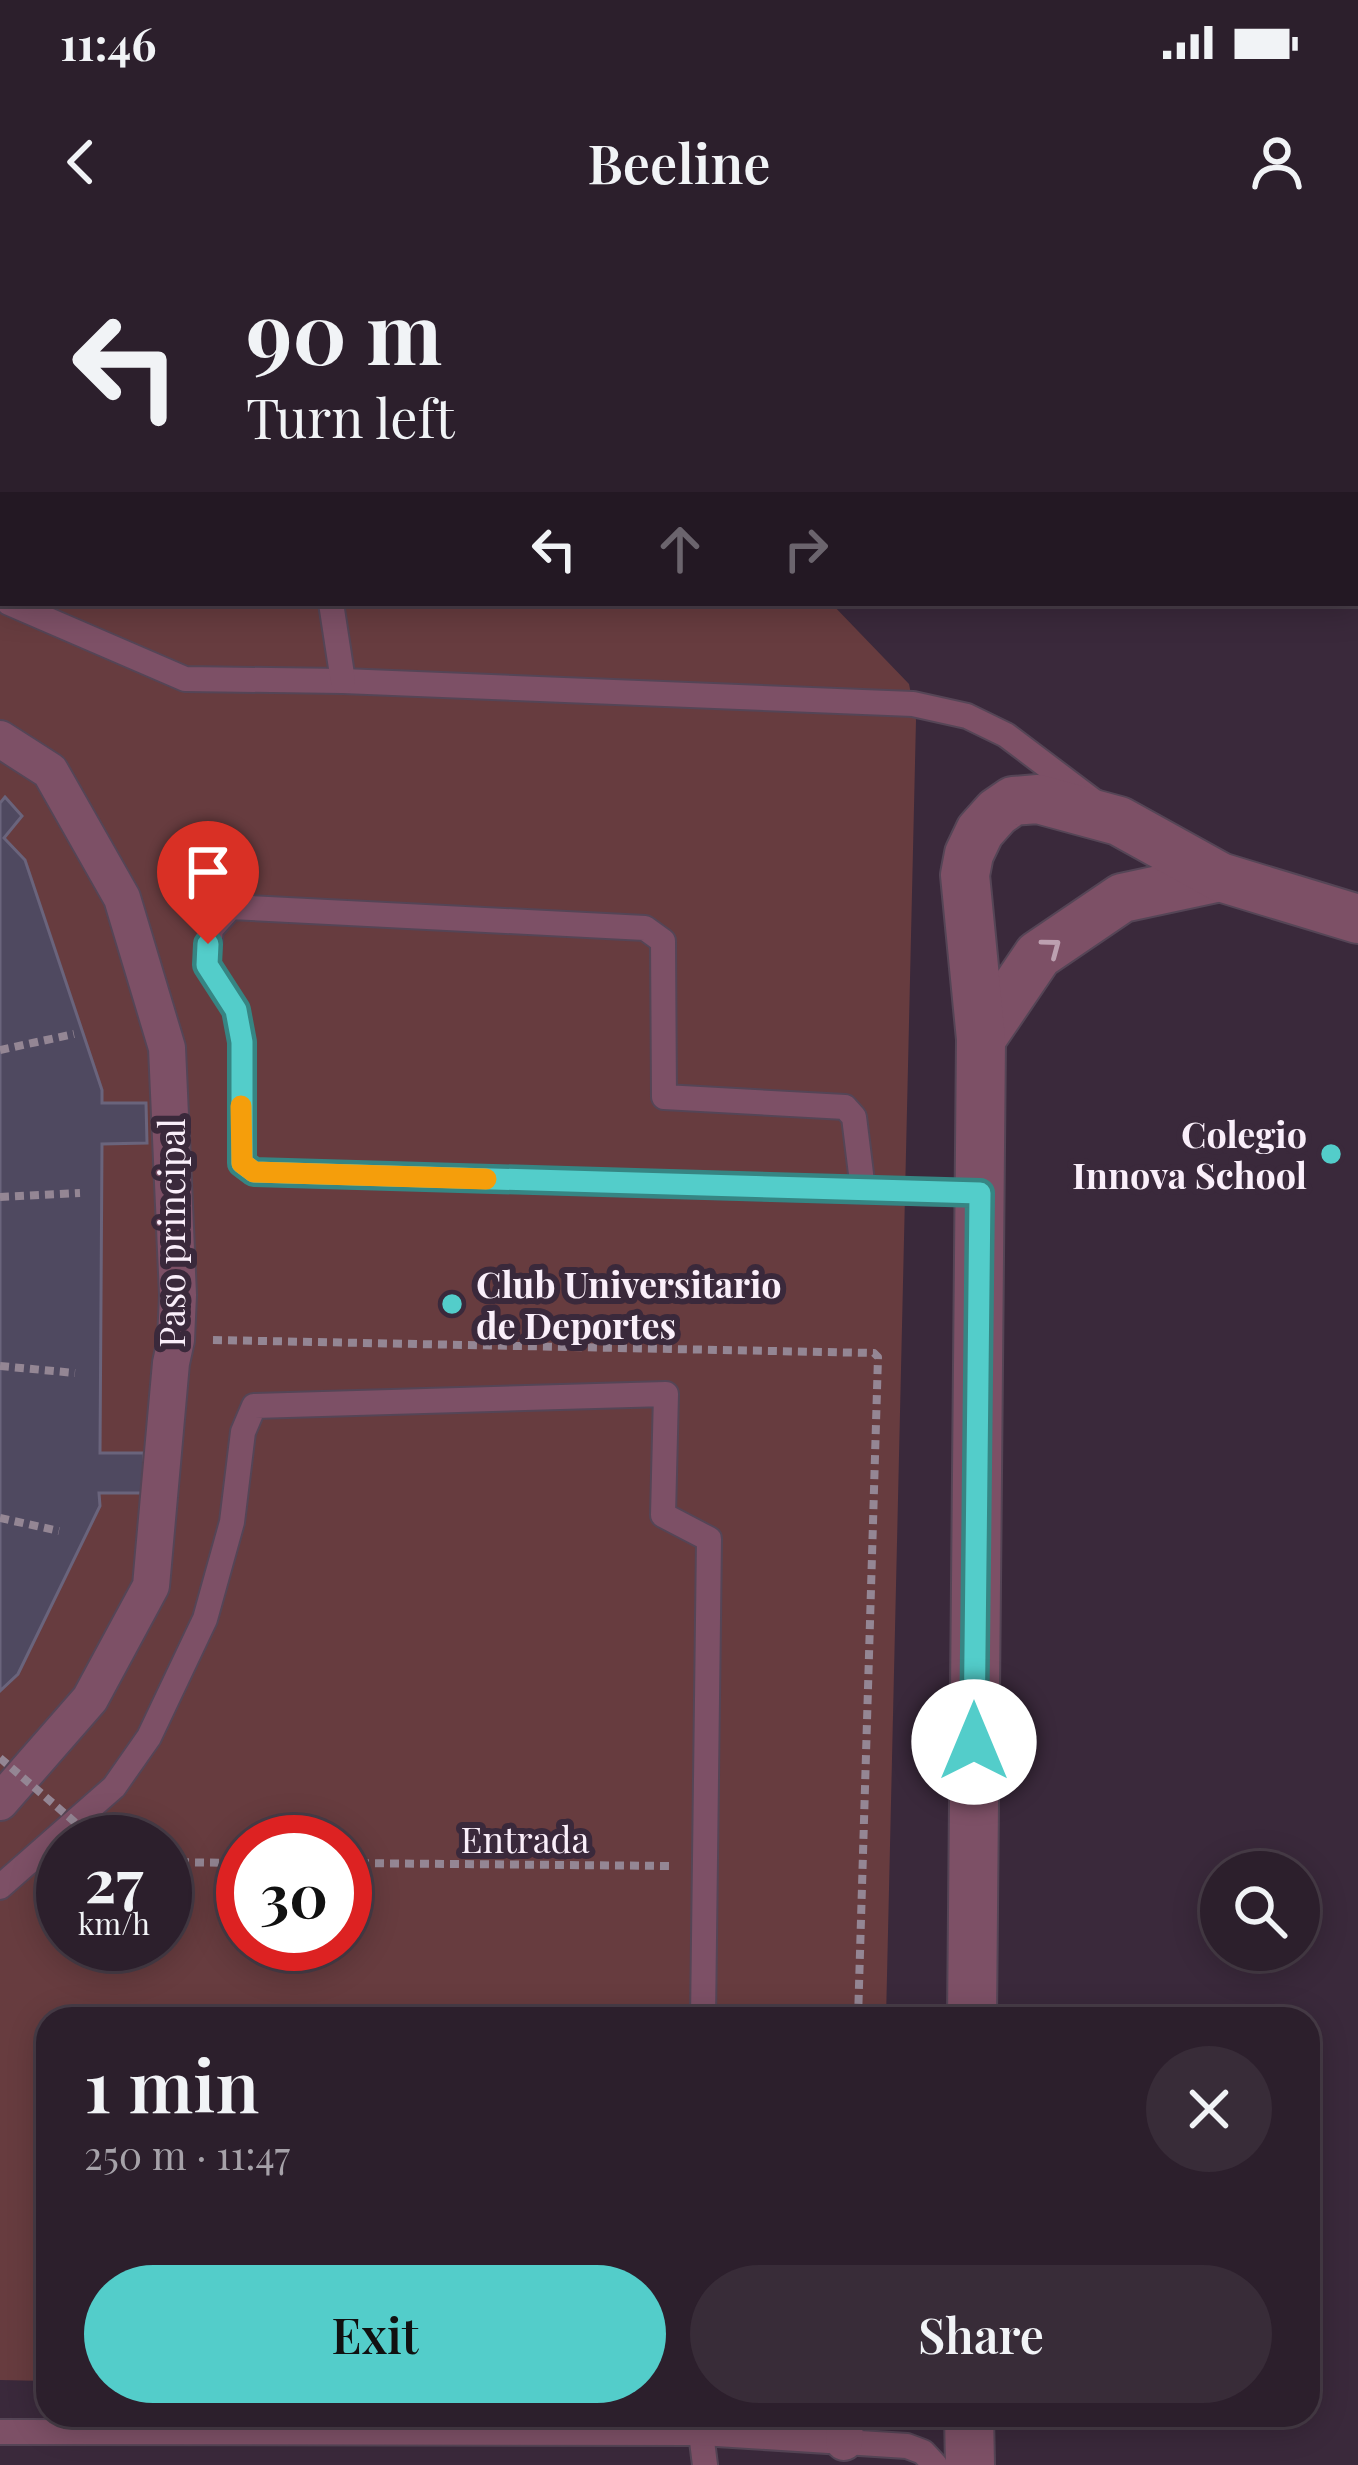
<!DOCTYPE html>
<html lang="en">
<head>
<meta charset="utf-8">
<style>
	:root { --surface:#2c1f2c; --page:#382c38; --text:#f1f3f6; --muted:#a6a2a9; --line:#483d48; --accent:#53cdca }
	body { margin:0; font-family:"Playfair Display",serif; background:var(--page); color:var(--text); height:100vh; display:flex; flex-direction:column; font-size:45px; white-space:nowrap }
	* { box-sizing:border-box; margin:0 }
	p { font-size:39px; color:var(--muted) }
	.icon { flex:none; width:66px; height:66px; fill:none; stroke:currentColor; stroke-width:2; stroke-linecap:round; stroke-linejoin:round }
	.map { position:relative; flex:1; overflow:hidden }
	.panel { position:absolute; left:36px; top:1767px; width:1284px; height:420px; display:flex; flex-direction:column; background:var(--surface); border-radius:36px; box-shadow:0 6px 30px #0003,0 0 0 3px var(--line) }
	.panel>* { flex:none }
	.hud { position:absolute; left:0px; top:0px; width:1359px; height:366px; box-shadow:0 6px 30px #0003,0 0 0 3px var(--line); background:#2c1f2c; color:var(--text); overflow:hidden }
	.controls { position:absolute; left:1200px; top:1611px; display:grid; gap:24px }
	.controls a { display:grid; place-items:center; width:120px; height:120px; border-radius:50%; background:var(--surface); box-shadow:0 6px 30px #0003,0 0 0 3px var(--line); font-size:60px }
	.speed { position:absolute; left:36px; top:1575px; display:flex; gap:24px; font-size:60px; font-weight:700; text-align:center }
	.speed>* { display:grid; place-content:center; width:156px; height:156px; border-radius:50%; background:var(--surface); box-shadow:0 6px 30px #0003,0 0 0 3px var(--line); line-height:1 }
	.speed small { font-size:30px; font-weight:400 }
	.speed .limit { border:18px solid #d22; background:#fff; color:#111 }
	.pin { position:absolute; display:grid; place-items:center; width:102px; height:102px; color:#fff; margin:-123px -51px; border-radius:50% 50% 50% 0; rotate:-45deg; box-shadow:0 0 12px #0007 }
	.pin .icon { rotate:45deg }
	.me { position:absolute; width:132px; margin:-66px; rotate:0deg; stroke-linejoin:round; filter:drop-shadow(0 0 9px #0008) }
	.turn { display:flex; align-items:center; gap:42px; height:252px; padding:0 48px; font-size:54px }
	.turn .icon { width:156px; height:156px; stroke-width:2.5 }
	.turn b { display:block; font-size:84px; line-height:102px }
	.lanes { display:flex; align-items:center; height:114px; padding:0 48px; background:#0003; justify-content:center; gap:60px; direction:ltr }
	.lanes .off { opacity:.35 }
	.round { display:grid; place-items:center; flex:none; width:126px; height:126px; border-radius:63px; background:var(--page) }
	.headline { display:flex; align-items:center; justify-content:space-between; height:204px; padding:0 48px }
	h1 { font-size:72px; font-weight:600; line-height:90px }
	.primary-button { display:flex; gap:24px; margin-top:auto; padding:24px 48px }
	.primary-button a { flex:1; height:138px; border-radius:72px; background:var(--accent); color:#111; font-size:48px; font-weight:600; line-height:138px; text-align:center }
	.primary-button a+a { background:var(--page); color:var(--text) }
	.status { display:flex; justify-content:space-between; align-items:center; height:84px; padding:0 60px; background:var(--surface); direction:ltr }
	.status svg { height:33px; fill:currentColor }
	header { display:flex; justify-content:space-between; align-items:center; height:156px; padding:0 48px; background:var(--surface); font-size:54px; font-weight:600 }
	.map>svg:first-child { display:block }
	.green { fill:#673c3f; fill-rule:evenodd }
	.building { fill:#4f4960; stroke:#6a647c; stroke-width:3 }
	.lines { fill:none; stroke-linecap:round; stroke-linejoin:round }
	.service-casing { stroke:#554556; stroke-width:28 }
	.pedestrian-casing { stroke:#554556; stroke-width:40 }
	.minor-casing { stroke:#554556; stroke-width:52 }
	.path { stroke:#948694; stroke-width:8; stroke-dasharray:9 6; stroke-linecap:butt }
	.service { stroke:#7d5066; stroke-width:24 }
	.pedestrian { stroke:#7d5066; stroke-width:36 }
	.minor { stroke:#7d5066; stroke-width:48 }
	.path-bridge { stroke:#948694; stroke-width:8; stroke-dasharray:9 6; stroke-linecap:butt }
	.oneway { stroke:#bca0b0 }
	.route-casing { stroke:#368583; stroke-width:30 }
	.route { stroke:#53cdca; stroke-width:21 }
	.slow { stroke:#f59e0b; stroke-width:21 }
	.poi-dot { fill:#53cdca; stroke:#3a293b; stroke-width:4.5 }
	.labels { text-anchor:middle; dominant-baseline:central; stroke-width:12; stroke-linejoin:round; paint-order:stroke }
	.poi-label { font-size:36px; font-weight:bold; fill:#faeffa; stroke:#3a293b; text-anchor:end }
	.street-label { font-size:36px; fill:#faeffa; stroke:#3a293b }
</style>
</head>
<body>
<div class="status"><b>11:46</b><svg viewBox="0 0 49 12"><path d="M0 12V9h3v3zM5 12V6h3v6zM10 12V3h3v9zM15 12V0h3v12zM26 1h20v11H26zM47 4h2v5h-2z"/></svg></div>
<header><svg class="icon" aria-label="back" viewBox="0 0 24 24"><path d="M15 5l-7 7 7 7"/></svg>Beeline<svg class="icon" aria-label="person" viewBox="0 0 24 24"><circle cx="12" cy="8" r="4"/><path d="M4 21q1-7 8-7t8 7"/></svg></header>
<div class="map">
<svg width="1358" height="2225" viewBox="0 0 1358 2225">
	<rect width="100%" height="100%" fill="#3a293b"/>
	<!-- green -->
	<path class="green" d="M0,0H483L485,3H3V363H831L909,444L916,480L886,1779H48V2141L0,2140ZM63,1602H165V1704H63ZM243,1602H345V1704H243Z"/>
	<!-- building -->
	<path class="building" d="M5,557L22,576L4,598L25,620L102,850V863H146L147,903L102,904L100,1213H144V1253H99L100,1266L18,1434L0,1451V563Z"/>
	<g class="lines">
		<!-- service casing -->
		<g class="service-casing">
			<g id="service">
				<path d="M174,0L178,3"/>
				<path d="M1278,0L1279,3"/>
				<path d="M305,3L307,0"/>
				<path d="M0,37L3,39"/>
				<path d="M0,171L3,174"/>
				<path d="M1356,179L1358,184"/>
				<path d="M9,363L185,439L343,441L913,464L967,476L1006,495L1096,563"/>
				<path d="M331,363L343,441"/>
				<path d="M863,950L854,877L845,867L664,857L663,701L645,688L231,667L211,689L207,725L236,770L242,802V923L254,932L906,952L980,953"/>
				<path d="M0,1647L114,1547L149,1497L205,1379L232,1282L243,1192L254,1166L666,1154L663,1275L709,1299L703,1779"/>
				<path d="M702,2175L701,2193L705,2225"/>
				<path d="M0,2192L701,2193L907,2206L923,2212L935,2225"/>
			</g>
		</g>
		<!-- pedestrian casing -->
		<g class="pedestrian-casing">
			<g id="pedestrian">
				<path d="M0,499L50,531L122,658L167,808L178,1055L176,1100L171,1123L151,1346L90,1459L0,1562"/>
				<path d="M844,2202L845,2175"/>
			</g>
		</g>
		<!-- minor casing -->
		<g class="minor-casing">
			<g id="minor">
				<path d="M981,799L1038,715L1122,658L1220,637"/>
				<path d="M972,1779L981,799L965,635L969,614L980,591L997,572L1013,561L1038,559L1119,581L1220,637L1358,679"/>
				<path d="M969,2175L970,2225"/>
			</g>
		</g>
		<!-- path -->
		<g class="path">
			<path d="M0,810L74,794"/>
			<path d="M0,957L80,953"/>
			<path d="M213,1100L874,1113L878,1117L858,1779"/>
			<path d="M0,1126L75,1133"/>
			<path d="M0,1278L59,1291"/>
			<path d="M165,1622L243,1623"/>
			<path d="M345,1623L673,1626"/>
		</g>
		<!-- service -->
		<use href="#service" class="service"/>
		<!-- pedestrian -->
		<use href="#pedestrian" class="pedestrian"/>
		<!-- minor -->
		<use href="#minor" class="minor"/>
		<!-- path-bridge -->
		<path class="path-bridge" d="M0,1518L98,1602"/>
	</g>
	<!-- one-way arrows -->
	<defs><path id="oneway-chevron" d="M-2-3.5L2.5 0L-2 3.5" fill="none" stroke-width="1.6" stroke-linecap="round" stroke-linejoin="round" transform="scale(3)"/></defs>
	<use class="oneway" href="#oneway-chevron" transform="translate(1052 707) rotate(-37)"/>
	<g class="lines">
		<!-- route casing -->
		<g class="route-casing">
			<path id="route" d="M208,704L207,725L236,770L242,802V923L254,932L980,953L974,1502"/>
		</g>
		<!-- route -->
		<use href="#route" class="route"/>
		<!-- slow -->
		<path class="slow" d="M241,866L242,923L254,932L486,939"/>
	</g>
	<!-- markers -->
	<g class="poi-dot">
		<circle cx="1331" cy="914" r="12"/>
		<circle cx="452" cy="1064" r="12"/>
	</g>
	<g class="labels">
		<!-- poi labels -->
		<g class="poi-label">
			<text x="1307" y="893">Colegio<tspan x="1307" dy="41">Innova School</tspan></text>
			<text x="476" y="1043" text-anchor="start">Club Universitario<tspan x="476" dy="41">de Deportes</tspan></text>
		</g>
		<!-- street labels -->
		<g class="street-label">
			<text transform="translate(170 993) rotate(-90)">Paso principal</text>
			<text x="525" y="1598">Entrada</text>
		</g>
	</g>
</svg>
<div class="controls">
<a><svg class="icon" aria-label="search" viewBox="0 0 24 24"><circle cx="10" cy="10" r="6"/><path d="M15 15l6 6"/></svg></a>
</div>
<div class="speed"><div>27<small>km/h</small></div><div class="limit">30</div></div>
<div class="pin" style="left:208px;top:704px;background:#d93025"><svg class="icon" aria-label="arrive" viewBox="0 0 24 24"><path d="M6 21V4h12l-3 4 3 4H6"/></svg></div>
<svg class="me" style="left:974px;top:1502px" viewBox="-20 -20 40 40"><circle r="19" fill="#fff"/><path d="M0-13L10 11 0 6-10 11z" fill="#53cdca"/></svg>
<div class="hud">
<div class="turn"><svg class="icon" aria-label="left" viewBox="0 0 24 24"><path d="M17 20v-9H6M10 6l-5 5 5 5"/></svg><div><b>90 m</b>Turn left</div></div>
<div class="lanes"><svg class="icon" aria-label="left" viewBox="0 0 24 24"><path d="M17 20v-9H6M10 6l-5 5 5 5"/></svg><svg class="icon off" aria-label="ahead" viewBox="0 0 24 24"><path d="M12 20V5M6 11l6-6 6 6"/></svg><svg class="icon off" aria-label="right" viewBox="0 0 24 24"><path d="M7 20v-9h11M14 6l5 5-5 5"/></svg></div>
</div>
<section class="panel">
<div class="headline"><div><h1>1 min</h1><p>250 m · 11:47</p></div><a class="round"><svg class="icon" aria-label="close" viewBox="0 0 24 24"><path d="M6 6l12 12M18 6L6 18"/></svg></a></div>
<div class="primary-button"><a>Exit</a><a>Share</a></div>
</section>
</div>
</body>
</html>
